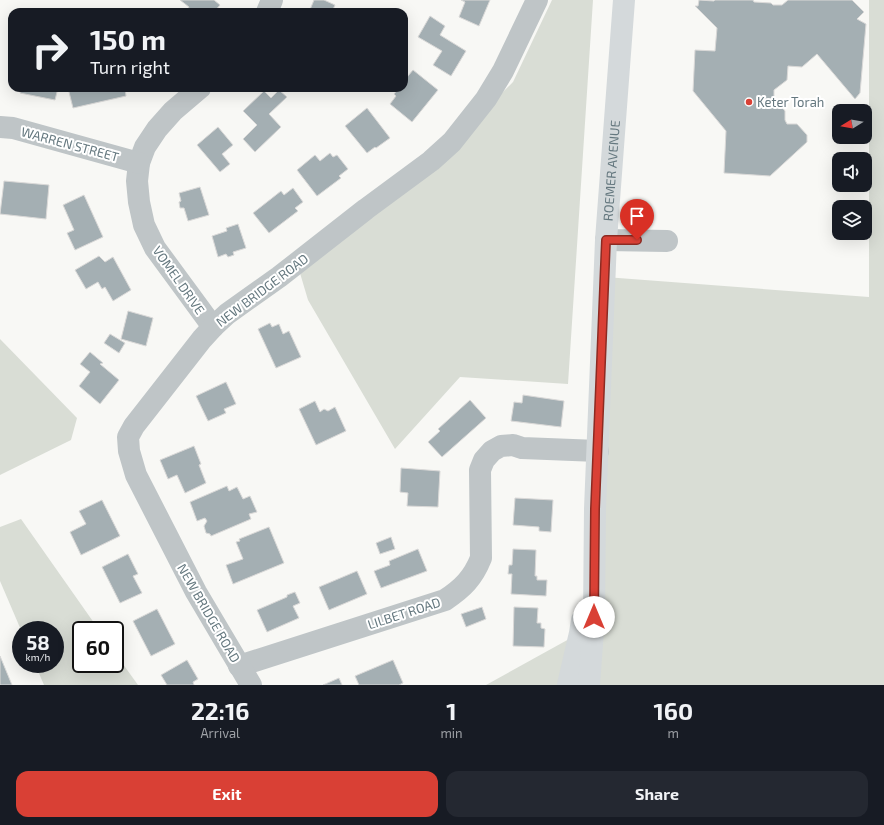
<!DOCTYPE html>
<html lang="en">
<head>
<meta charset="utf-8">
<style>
	:root { --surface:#171b24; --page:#242831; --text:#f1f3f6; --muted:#9ea1a6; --accent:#d94035 }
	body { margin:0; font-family:"Exo 2",sans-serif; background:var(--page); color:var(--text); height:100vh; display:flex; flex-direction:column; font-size:15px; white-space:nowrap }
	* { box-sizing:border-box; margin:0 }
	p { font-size:13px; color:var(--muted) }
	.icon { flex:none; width:22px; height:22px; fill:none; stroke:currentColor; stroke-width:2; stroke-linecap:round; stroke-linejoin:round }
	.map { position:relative; height:685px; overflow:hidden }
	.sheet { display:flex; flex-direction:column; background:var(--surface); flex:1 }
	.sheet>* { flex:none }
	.guide { position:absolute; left:8px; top:8px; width:400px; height:84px; border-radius:12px; box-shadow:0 4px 16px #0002; background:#171b24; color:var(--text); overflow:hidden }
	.needle { width:26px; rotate:259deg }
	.buttons { position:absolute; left:832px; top:104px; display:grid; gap:8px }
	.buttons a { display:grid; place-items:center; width:40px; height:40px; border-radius:8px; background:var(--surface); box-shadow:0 4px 16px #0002; font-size:20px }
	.speed { position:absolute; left:12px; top:621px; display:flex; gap:8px; font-size:20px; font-weight:700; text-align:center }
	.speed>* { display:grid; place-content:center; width:52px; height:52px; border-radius:50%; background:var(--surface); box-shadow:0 4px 16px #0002; line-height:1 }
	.speed small { font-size:10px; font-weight:400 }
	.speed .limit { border:2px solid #111; border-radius:6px; background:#fff; color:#111 }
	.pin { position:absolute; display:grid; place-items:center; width:34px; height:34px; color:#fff; margin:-41px -17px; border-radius:50% 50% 50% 0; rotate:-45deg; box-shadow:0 0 4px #0007 }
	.pin .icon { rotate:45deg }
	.me { position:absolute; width:44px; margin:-22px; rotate:0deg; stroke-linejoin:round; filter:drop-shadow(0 0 3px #0008) }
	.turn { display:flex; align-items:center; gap:14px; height:84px; padding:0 16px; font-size:18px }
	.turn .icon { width:52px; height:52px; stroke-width:2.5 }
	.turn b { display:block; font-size:28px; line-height:34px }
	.eta { display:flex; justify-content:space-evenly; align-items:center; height:68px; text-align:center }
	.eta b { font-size:24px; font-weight:700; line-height:28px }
	.primary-button { display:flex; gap:8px; margin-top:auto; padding:8px 16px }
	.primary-button a { flex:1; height:46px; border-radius:12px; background:var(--accent); color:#fff; font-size:16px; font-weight:700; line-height:46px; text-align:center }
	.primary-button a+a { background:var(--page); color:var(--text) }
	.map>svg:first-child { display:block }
	.green { fill:#d9ddd5 }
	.building { fill:#a4afb3; stroke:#dad9d8 }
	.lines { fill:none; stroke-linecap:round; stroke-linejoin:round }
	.minor { stroke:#bfc5c7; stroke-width:22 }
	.major { stroke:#d4d9db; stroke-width:22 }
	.route-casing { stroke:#8d2a22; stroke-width:10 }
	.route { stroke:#d94035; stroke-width:7 }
	.poi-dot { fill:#d94035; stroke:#fff; stroke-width:1.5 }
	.labels { text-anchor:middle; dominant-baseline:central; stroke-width:4; stroke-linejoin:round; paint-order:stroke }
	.poi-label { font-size:13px; fill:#65787f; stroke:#fff; text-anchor:start }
	.street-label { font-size:13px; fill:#65787f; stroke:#fff }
</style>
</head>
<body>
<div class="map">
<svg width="884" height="685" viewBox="0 0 884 685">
	<rect width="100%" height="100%" fill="#f8f8f5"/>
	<!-- green -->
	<g class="green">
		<path d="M552,0H593L568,384L460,377L395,449L308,300L297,263L452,142L513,82Z"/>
		<path d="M869,0H884V685H589L605,277L869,297Z"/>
		<path d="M0,339L77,418L71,440L0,475Z"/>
		<path d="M21,519L99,630H81V664H115V653L138,685H44L35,664H55V630H21L0,581V527Z"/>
		<path d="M580,633L568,685H486Z"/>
	</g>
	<!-- building -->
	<g class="building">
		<path d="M180,0H214L220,5L214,12H186L189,7Z"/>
		<path d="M314,0H324L335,5L332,12H309Z"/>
		<path d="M461,0H490L479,26L459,17L465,2Z"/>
		<path d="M699,0L714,1L715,0H753L754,2L771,3L773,5H782L788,0H852L864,12L857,19L866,24L860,93L855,99L817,54L802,67L788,66L787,80L774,90V97L785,111V120L787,124H797L807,135V142L770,176L724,173L726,131L693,91L695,50L715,51L717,28L695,6H698Z"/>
		<path d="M430,16L445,26L440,35L466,51L451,76L433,65L442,51L418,37Z"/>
		<path d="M413,70L438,90L412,122L390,104L396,96L394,94L399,88H404V81Z"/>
		<path d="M21,88H58L55,100L20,93Z"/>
		<path d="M68,88H125L126,96L73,108Z"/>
		<path d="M279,90L287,97L269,114L281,127L255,152L243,139L257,125L243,111L264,91L271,98Z"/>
		<path d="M367,108L390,138L376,148L375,147L367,153L345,126Z"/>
		<path d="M218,127L233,145L222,154L230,164L220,172L197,145Z"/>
		<path d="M330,153L333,157L337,155L348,169L339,176L341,178L317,196L297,170L315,155L320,161Z"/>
		<path d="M4,181L49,185L46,219L0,214Z"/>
		<path d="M200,187L209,215L188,221L184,208H180L179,202L181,201L179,193Z"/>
		<path d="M293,188L303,202L295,208L298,211L269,233L253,213L281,191L284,195Z"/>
		<path d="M84,195L103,237L75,250L67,233L74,230L63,205Z"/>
		<path d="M238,224L246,248L233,252L234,255L228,257L226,254L218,257L212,236L227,231L226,228Z"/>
		<path d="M99,256L105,262L113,257L131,290L113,301L105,287L102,289L98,282L86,289L75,270Z"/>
		<path d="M128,311L153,318L146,346L121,339Z"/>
		<path d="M270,323L272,327L279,324L283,334L289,331L301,357L276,368L258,329Z"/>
		<path d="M110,334L125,343L119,353L104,343Z"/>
		<path d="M90,352L103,363L100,364L119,380L100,404L79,386L90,372L80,364Z"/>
		<path d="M226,382L236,404L224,409L226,413L208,421L196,396Z"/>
		<path d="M523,395L564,401L561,427L511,421L514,402L522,403Z"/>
		<path d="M470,400L486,418L442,457L428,442L440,431L438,429Z"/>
		<path d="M315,401L320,412L324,409L328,411L335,407L346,431L316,445L299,409Z"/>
		<path d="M194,446L201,464L199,465L206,483L185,493L177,475L168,479L160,460Z"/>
		<path d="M401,468L440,471L438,507L407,506L408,493L400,492Z"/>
		<path d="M227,486L229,491L237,487L243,499L250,496L257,512L249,514L251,519L211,536L210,534L206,533L204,526L207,521L205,518L197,521L190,502Z"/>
		<path d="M515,498L553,500L551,532L539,531V527L513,525Z"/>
		<path d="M102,500L120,536L81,555L70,532L86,524L79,511Z"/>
		<path d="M269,527L284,563L233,584L226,565L243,559L236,542L240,541L239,539Z"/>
		<path d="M391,537L395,549L380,554L376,543Z"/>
		<path d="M418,549L427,571L381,588L374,571L390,565L389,561Z"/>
		<path d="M513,549L536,550L535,576H537V580H547L546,596L511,594L512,574H508L509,565H512Z"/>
		<path d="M128,554L138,574L133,576L142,593L120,603L102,567Z"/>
		<path d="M357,571L367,594L329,610L319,587Z"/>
		<path d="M295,592L300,603L293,606L299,618L267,632L257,610L287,597V595Z"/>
		<path d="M482,607L486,619L466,627L461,614Z"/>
		<path d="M514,607L538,608L537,623H541V628L545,629L544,647L513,646Z"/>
		<path d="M157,609L175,644L151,656L133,621Z"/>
		<path d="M0,656L12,685H0Z"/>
		<path d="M187,660L198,679L193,682L194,685H167L161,675Z"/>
		<path d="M393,660L403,683L399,685H359L355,676Z"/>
		<path d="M339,678L342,685H323Z"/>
	</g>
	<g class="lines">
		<!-- minor -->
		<g class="minor">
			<path d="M267,12L272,0"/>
			<path d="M200,88L173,111L157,129L145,147L139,163L137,181L139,202L144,225L155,248L213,327"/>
			<path d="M0,127L13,128L139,163"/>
			<path d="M606,240L667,241"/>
			<path d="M239,666L445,600C463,588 473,578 481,558L480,470L484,460L492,451L501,446L513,445L522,448L598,451"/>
			<path d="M251,685L196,592L136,475L129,451L128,437L134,426L202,339L213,327L227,314L279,277L366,209L431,161L452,142L486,99L503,71L537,0"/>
		</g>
		<!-- major -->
		<g class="major">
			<path d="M568,685L580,633L582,620"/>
			<path id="s1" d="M589,685L594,617L595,509L606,240L624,0"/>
		</g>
	</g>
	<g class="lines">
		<!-- route casing -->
		<g class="route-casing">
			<path id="route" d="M594,617L595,509L606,240H637"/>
		</g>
		<!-- route -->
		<use href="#route" class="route"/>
	</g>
	<!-- markers -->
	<circle class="poi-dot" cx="749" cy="102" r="4"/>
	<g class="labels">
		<!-- poi labels -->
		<g class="poi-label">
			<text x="757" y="102">Keter Torah</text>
		</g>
		<!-- street labels -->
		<g class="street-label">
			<text transform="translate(70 144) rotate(15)">WARREN STREET</text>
			<text stroke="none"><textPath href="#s1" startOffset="515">ROEMER AVENUE</textPath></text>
			<text transform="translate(179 280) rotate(55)">VOMEL DRIVE</text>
			<text transform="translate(262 290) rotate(-37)">NEW BRIDGE ROAD</text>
			<text transform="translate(209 613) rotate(60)">NEW BRIDGE ROAD</text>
			<text transform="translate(404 613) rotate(-18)">LILBET ROAD</text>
		</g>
	</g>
</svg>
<div class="buttons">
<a><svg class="needle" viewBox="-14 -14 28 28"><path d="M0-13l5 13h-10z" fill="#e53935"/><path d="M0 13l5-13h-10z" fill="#9ea1a6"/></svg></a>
<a><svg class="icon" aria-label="sound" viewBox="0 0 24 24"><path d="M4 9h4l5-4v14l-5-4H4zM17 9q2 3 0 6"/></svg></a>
<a><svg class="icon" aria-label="layers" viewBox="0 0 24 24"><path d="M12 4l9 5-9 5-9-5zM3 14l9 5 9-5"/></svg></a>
</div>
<div class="speed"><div>58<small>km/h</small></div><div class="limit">60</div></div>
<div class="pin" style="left:637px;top:240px;background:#d93025"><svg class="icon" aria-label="arrive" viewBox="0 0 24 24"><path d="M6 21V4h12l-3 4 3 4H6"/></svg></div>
<svg class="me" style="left:594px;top:617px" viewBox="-20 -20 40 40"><circle r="19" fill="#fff"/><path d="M0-13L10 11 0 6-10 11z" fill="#d94035"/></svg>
<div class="guide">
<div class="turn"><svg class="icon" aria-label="right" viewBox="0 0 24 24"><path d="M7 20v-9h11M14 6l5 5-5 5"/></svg><div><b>150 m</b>Turn right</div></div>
</div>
</div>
<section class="sheet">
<div class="eta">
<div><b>22:16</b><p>Arrival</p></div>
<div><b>1</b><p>min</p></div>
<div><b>160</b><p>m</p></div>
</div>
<div class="primary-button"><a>Exit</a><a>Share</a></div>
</section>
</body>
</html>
